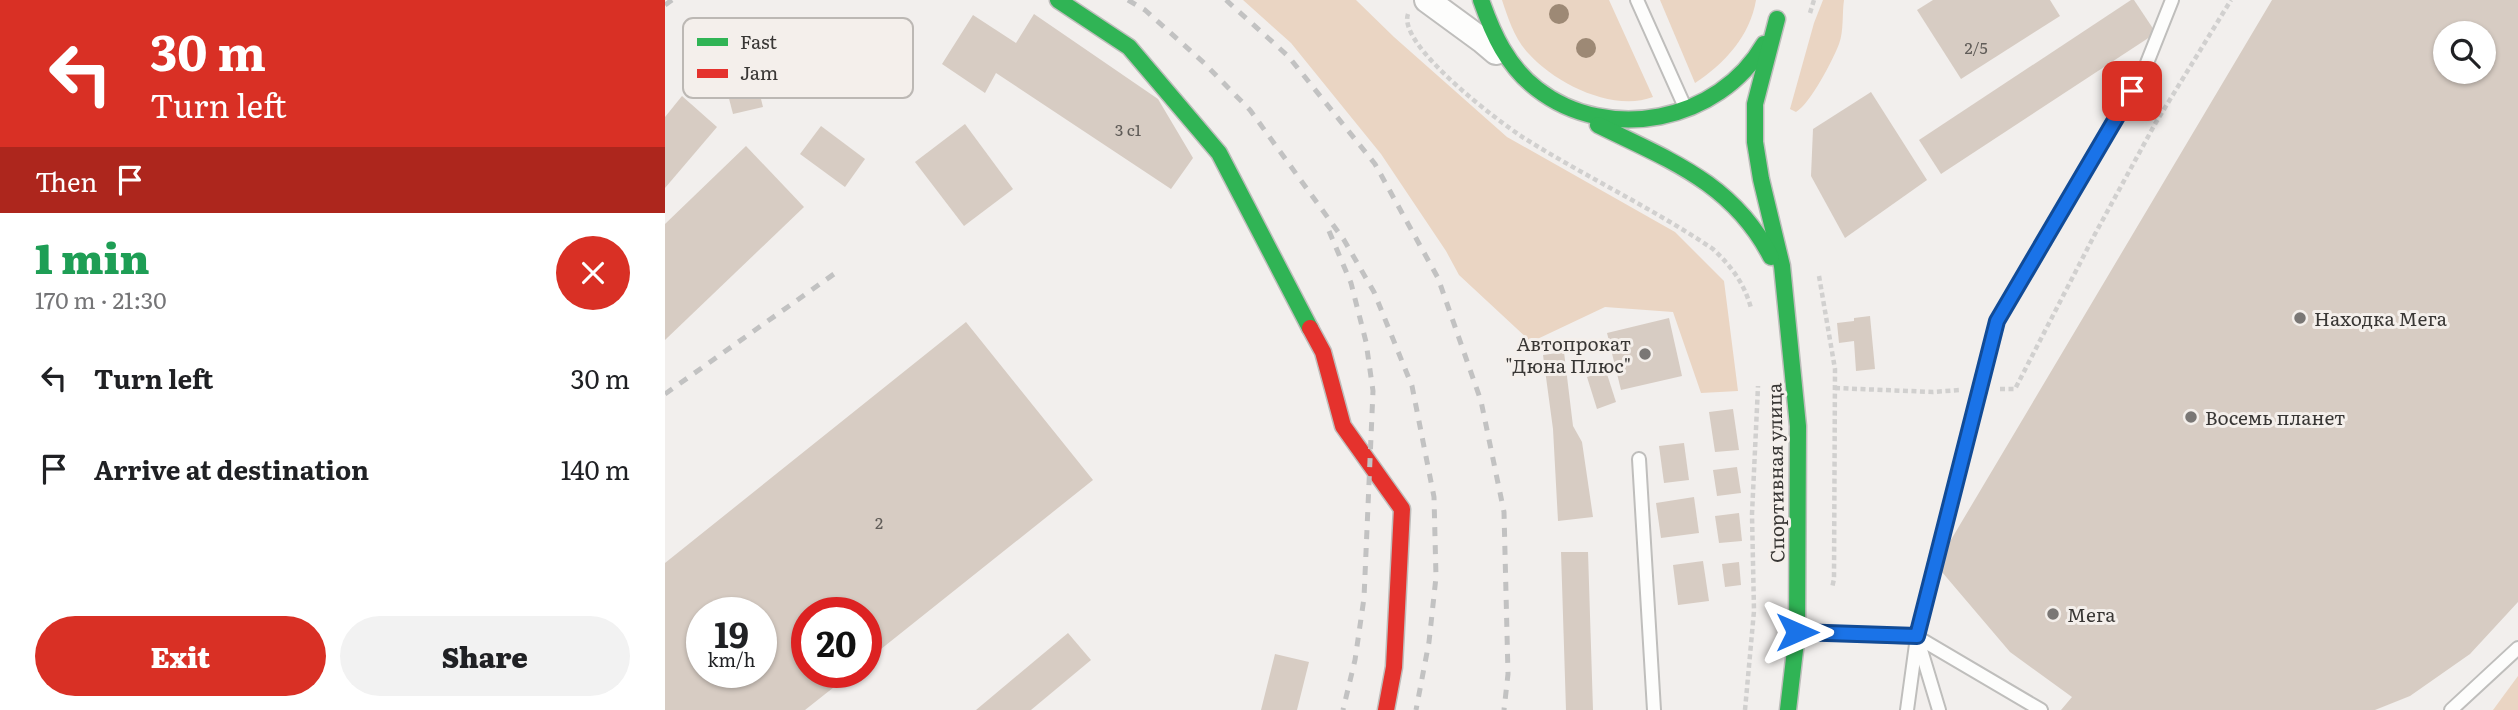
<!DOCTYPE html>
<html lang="en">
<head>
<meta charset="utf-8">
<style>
	:root { --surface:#fff; --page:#f2f2f2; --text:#202124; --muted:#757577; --accent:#d93025 }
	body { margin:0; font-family:Literata,serif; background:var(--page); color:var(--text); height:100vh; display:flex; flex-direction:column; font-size:26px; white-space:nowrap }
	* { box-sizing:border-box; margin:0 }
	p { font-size:23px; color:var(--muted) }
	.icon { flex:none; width:38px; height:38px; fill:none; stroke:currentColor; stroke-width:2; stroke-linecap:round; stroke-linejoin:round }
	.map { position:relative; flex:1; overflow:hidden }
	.details { display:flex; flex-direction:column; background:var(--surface); width:665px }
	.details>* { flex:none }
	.guide { background:#d93025; color:#fff; overflow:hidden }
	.fabs { position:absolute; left:1768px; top:21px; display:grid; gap:14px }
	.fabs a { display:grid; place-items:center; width:63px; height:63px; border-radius:50%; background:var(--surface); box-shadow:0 2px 5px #0004; font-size:35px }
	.speed { position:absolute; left:21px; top:597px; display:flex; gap:14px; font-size:35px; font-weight:700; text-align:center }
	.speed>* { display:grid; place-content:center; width:91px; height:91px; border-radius:50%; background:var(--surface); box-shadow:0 2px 5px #0004; line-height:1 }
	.speed small { font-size:18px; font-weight:400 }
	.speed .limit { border:10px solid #d22; background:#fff; color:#111 }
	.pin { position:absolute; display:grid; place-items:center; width:60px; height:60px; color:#fff; margin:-30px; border-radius:14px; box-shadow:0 4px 10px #0006 }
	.me { position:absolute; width:77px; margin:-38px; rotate:90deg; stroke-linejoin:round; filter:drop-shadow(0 0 5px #0008) }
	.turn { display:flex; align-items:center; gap:24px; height:147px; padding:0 35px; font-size:32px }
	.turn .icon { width:91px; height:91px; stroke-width:2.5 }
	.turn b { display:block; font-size:49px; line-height:60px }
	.then { display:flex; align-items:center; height:66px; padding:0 35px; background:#0003; gap:14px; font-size:26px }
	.round { display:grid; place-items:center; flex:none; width:74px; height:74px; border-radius:37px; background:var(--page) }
	.head { display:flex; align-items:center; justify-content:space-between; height:119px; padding:0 35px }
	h1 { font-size:42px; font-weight:800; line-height:52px; color:#1e9e55 }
	.primary-button { display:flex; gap:14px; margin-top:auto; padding:14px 35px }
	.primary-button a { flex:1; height:80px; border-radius:42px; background:var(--accent); color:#fff; font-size:28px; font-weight:800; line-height:80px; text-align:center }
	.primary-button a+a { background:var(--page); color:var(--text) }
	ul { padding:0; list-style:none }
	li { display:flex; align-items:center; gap:21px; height:91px; padding:0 35px }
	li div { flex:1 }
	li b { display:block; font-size:26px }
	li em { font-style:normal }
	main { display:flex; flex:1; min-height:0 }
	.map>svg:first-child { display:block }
	.green { fill:#ead5c3 }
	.building { fill:#d7ccc3; fill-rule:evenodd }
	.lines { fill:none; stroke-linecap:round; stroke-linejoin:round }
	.lane-casing { stroke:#bfbebc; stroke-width:16 }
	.street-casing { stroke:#bfbebc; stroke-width:28 }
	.fast-casing { stroke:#bfbebc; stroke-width:19 }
	.jam-casing { stroke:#bfbebc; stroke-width:19 }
	.path { stroke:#d1d0cf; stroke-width:4.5; stroke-dasharray:5 3.5; stroke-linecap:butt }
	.lane { stroke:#fdfdfc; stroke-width:12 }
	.street { stroke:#fdfdfc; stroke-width:24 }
	.fast { stroke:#30b455; stroke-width:16 }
	.jam { stroke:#e5322d; stroke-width:16 }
	.rail { stroke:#c2c2c2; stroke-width:5; stroke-dasharray:9 9; stroke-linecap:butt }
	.tree { fill:#9d8975 }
	.route-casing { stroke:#114b97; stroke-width:18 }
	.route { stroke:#1a73e8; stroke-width:12 }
	.poi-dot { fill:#7a7775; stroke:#f4efeb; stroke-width:2.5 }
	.labels { text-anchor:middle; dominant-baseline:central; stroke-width:6; stroke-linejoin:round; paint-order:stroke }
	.number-label { font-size:16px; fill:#605c58 }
	.poi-label { font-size:19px; fill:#393735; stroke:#f4efeb; text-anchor:start }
	.street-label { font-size:19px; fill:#393735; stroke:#f4efeb }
	.key { fill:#f4efeb; stroke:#bcb8b4; stroke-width:2 }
	.key-label { font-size:19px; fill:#393735 }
</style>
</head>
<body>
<main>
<section class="details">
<div class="guide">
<div class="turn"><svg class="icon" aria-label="left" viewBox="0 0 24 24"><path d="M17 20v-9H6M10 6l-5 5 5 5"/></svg><div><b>30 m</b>Turn left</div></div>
<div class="then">Then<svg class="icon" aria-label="arrive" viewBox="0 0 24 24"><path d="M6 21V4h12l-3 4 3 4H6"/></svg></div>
</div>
<div class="head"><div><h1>1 min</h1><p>170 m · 21:30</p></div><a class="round" style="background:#d93025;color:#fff"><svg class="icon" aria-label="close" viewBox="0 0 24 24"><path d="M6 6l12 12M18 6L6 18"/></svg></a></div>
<ul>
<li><svg class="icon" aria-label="left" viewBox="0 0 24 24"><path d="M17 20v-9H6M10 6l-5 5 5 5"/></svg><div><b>Turn left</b></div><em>30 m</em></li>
<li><svg class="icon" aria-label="arrive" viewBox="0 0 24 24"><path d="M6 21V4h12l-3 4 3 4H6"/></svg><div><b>Arrive at destination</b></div><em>140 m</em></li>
</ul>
<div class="primary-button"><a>Exit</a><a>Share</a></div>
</section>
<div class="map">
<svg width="1853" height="710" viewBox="0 0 1853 710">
	<rect width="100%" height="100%" fill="#f2efed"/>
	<!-- green -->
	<g class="green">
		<path d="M578,0H691L729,37L842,137L1010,232L1059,281L1073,391L1036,393L1008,312L940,307L866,342L794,275L781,251L716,154L626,43Z"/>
		<path d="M837,0H944L988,97C948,112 891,84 864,54C850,40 843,18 837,0Z"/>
		<path d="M995,0H1091C1085,36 1060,63 1030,83Z"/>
		<path d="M1158,0H1179C1177,13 1179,31 1174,44C1168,60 1145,104 1131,112L1125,109L1149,23Z"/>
		<path d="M1853,676V710H1828Z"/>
	</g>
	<!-- building -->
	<g class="building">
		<path d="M1268,0H1385L1395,16L1296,79L1252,10Z"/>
		<path d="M1466,0H1469L1491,33L1276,174L1254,140Z"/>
		<path d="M1607,0H1853V602L1805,654L1745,696L1710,710H1396L1407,697L1345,652L1271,565ZM1780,33H1818V72H1780Z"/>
		<path d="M369,14L493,99L528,158L506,189L331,73L320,93L277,64L308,15L351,43Z"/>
		<path d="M83,48L98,107L68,114L53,56Z"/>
		<path d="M1206,92L1262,180L1180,238L1146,176L1148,129Z"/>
		<path d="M17,96L52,127L0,188V117Z"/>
		<path d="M300,124L348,189L299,226L250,162Z"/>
		<path d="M156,126L200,159L180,187L135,154Z"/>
		<path d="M81,146L139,207L0,340V224Z"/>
		<path d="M1205,316L1210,369L1191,371L1189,341L1174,343L1172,323L1189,321V318Z"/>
		<path d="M1004,318L1017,376L956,390L942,333Z"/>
		<path d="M301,322L428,480L201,661V612H142V672H188L140,710H0V563ZM37,612H96V672H37Z"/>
		<path d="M899,352L908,426L917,442L928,517L893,521L888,429L878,355Z"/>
		<path d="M941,371L951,402L932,409L922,377Z"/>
		<path d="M1068,409L1074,450L1050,452L1044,412Z"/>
		<path d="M1019,443L1024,480L999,483L994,446Z"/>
		<path d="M1072,467L1076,493L1052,496L1048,470Z"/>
		<path d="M1029,497L1034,533L996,538L991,503Z"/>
		<path d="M1074,513L1077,541L1054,543L1050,516Z"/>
		<path d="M896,552H923L928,710H901Z"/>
		<path d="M1038,561L1044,601L1013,605L1008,565Z"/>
		<path d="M1074,562L1076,585L1060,587L1057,564Z"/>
		<path d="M403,633L426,660L366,710H311Z"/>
		<path d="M610,654L644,662L632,710H596Z"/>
	</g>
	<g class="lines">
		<!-- lane casing -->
		<g class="lane-casing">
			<g id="lane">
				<path d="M972,0L1019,105"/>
				<path d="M974,459L989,710"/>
				<path d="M1137,632L1252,637L1376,710"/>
				<path d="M1253,640L1274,710"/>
				<path d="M1242,710L1252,637L1332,321L1480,68L1507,0"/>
				<path d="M1786,710L1853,648"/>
			</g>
		</g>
		<!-- street casing -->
		<g class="street-casing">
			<path id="street" d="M762,0L818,41L831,52"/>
		</g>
		<!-- fast casing -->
		<g class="fast-casing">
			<g id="fast">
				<path d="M393,0L464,47L554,153L645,328"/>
				<path d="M816,0C828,34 842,66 872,89C943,144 1054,122 1099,44"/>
				<path d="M1112,19L1090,104V142L1096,179L1117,266L1133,426L1132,633L1123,710"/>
				<path d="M933,125C1004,160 1068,183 1106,257"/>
			</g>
		</g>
		<!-- jam casing -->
		<g class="jam-casing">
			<path id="jam" d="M645,328L658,352L678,426L737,509L729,667L721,710"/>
		</g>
		<!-- path -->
		<g class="path">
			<path d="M1145,13L1149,0"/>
			<path d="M743,14C732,45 834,122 859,138C921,177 987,208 1048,249C1067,267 1079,283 1086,308"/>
			<path d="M1154,276L1170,369L1169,579L1167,588"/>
			<path d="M1170,388L1268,392L1295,390"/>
			<path d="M1335,389H1350L1430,234L1490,124L1566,0"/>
			<path d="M1080,710L1089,611L1087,514L1093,386"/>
		</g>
		<!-- lane -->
		<use href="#lane" class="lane"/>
		<!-- street -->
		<use href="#street" class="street"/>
		<!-- fast -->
		<use href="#fast" class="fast"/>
		<!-- jam -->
		<use href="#jam" class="jam"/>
		<!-- rail -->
		<g class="rail">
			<path d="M463,0L480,10L539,63L585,110L679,240L709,292L747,386L769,497L771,577L764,642L751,710"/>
			<path d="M561,0L623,56L710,164L773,278L816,401L839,512L843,674L839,710"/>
			<path d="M0,5L7,0"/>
			<path d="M664,231L686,283L701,342L708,391L699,598L690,660L678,710"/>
			<path d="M0,394L169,274"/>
		</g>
	</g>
	<!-- trees -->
	<g class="tree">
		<circle cx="894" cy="14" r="10"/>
		<circle cx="921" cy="48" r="10"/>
	</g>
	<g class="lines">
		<!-- route casing -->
		<g class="route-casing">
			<path id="route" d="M1132,632L1252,636L1332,321L1467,91"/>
		</g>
		<!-- route -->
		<use href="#route" class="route"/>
	</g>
	<!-- markers -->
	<g class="poi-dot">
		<circle cx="1635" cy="318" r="7"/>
		<circle cx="980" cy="354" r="7"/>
		<circle cx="1526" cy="417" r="7"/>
		<circle cx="1388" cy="614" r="7"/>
	</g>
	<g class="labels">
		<!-- number labels -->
		<g class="number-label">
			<text x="1311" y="47">2/5</text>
			<text x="463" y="129">3 с1</text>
			<text x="214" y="522">2</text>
		</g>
		<!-- poi labels -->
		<g class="poi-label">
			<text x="1649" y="318">Находка Мега</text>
			<text x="966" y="343" text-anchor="end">Автопрокат<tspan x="966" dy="22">"Дюна Плюс"</tspan></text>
			<text x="1540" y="417">Восемь планет</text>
			<text x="1402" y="614">Мега</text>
		</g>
		<!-- street labels -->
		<g class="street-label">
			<text transform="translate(1110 473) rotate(-91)">Спортивная улица</text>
		</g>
	</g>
	<!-- legend -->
	<rect x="18" y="18" width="230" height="80" rx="10" class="key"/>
	<rect x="32" y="38" width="31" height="8" fill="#30b455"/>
	<rect x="32" y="69" width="31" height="9" fill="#e5322d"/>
	<g class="key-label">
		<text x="75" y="49">Fast</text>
		<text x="75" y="80">Jam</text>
	</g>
</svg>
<div class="fabs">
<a><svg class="icon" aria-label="search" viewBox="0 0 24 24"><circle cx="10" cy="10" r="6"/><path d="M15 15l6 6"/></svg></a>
</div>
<div class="speed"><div>19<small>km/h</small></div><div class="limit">20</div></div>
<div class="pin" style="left:1467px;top:91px;background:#d93025"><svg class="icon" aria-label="arrive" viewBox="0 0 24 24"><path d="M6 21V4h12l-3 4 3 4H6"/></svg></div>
<svg class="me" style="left:1132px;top:632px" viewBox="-20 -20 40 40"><path d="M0-17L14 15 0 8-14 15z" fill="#1a73e8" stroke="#fff" stroke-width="4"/></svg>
</div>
</main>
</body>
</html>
